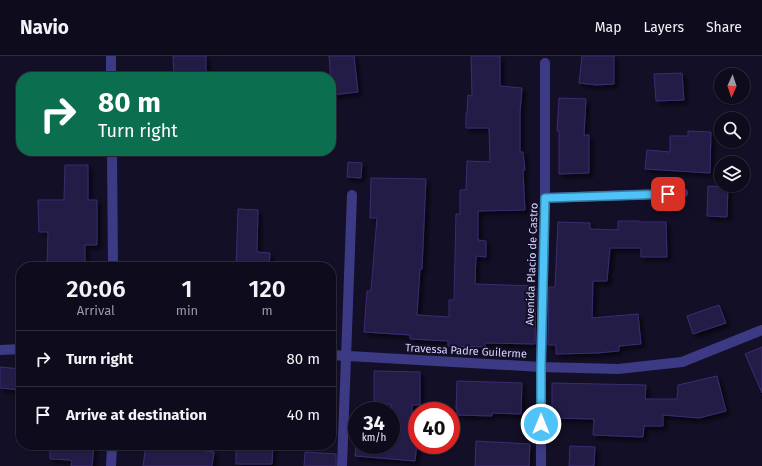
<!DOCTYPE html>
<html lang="en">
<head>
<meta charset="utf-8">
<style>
	:root { --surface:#0e0b1c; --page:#171425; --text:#f1f3f6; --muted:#9b9ba3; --line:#2e2b3b }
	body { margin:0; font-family:"Fira Sans",sans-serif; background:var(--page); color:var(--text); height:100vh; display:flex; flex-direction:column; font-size:15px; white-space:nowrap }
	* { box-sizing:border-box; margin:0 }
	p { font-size:13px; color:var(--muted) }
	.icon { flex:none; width:22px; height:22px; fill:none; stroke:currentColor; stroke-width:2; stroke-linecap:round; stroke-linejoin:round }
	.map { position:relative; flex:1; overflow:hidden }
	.drawer { position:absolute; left:16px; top:206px; width:320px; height:188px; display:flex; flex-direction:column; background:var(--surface); border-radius:16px; box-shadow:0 1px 3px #0004,0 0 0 1px var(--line) }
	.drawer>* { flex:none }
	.top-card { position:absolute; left:16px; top:16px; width:320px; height:84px; border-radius:16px; box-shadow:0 1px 3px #0004,0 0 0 1px var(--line); background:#0b6e4f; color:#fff; overflow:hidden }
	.needle { width:26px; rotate:183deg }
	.buttons { position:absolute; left:714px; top:12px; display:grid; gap:8px }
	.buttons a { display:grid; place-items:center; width:36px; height:36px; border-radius:50%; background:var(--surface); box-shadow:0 1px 3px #0004,0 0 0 1px var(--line); font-size:20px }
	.speed { position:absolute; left:348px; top:346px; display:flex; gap:8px; font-size:20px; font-weight:700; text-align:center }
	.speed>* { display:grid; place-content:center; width:52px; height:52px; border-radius:50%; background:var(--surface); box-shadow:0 1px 3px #0004,0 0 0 1px var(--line); line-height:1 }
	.speed small { font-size:10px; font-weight:400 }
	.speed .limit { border:6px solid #d22; background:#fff; color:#111 }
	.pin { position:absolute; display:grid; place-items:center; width:34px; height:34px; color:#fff; margin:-17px; border-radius:8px; box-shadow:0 2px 6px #0006 }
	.me { position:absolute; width:44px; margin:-22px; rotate:0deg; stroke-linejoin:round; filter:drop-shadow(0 0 3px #0008) }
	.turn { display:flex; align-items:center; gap:14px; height:84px; padding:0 16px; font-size:18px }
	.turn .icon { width:52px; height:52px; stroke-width:2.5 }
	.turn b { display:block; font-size:28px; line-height:34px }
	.eta { display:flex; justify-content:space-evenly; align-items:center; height:68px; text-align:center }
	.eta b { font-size:24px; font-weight:600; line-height:28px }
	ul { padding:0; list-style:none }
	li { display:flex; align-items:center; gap:12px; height:56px; padding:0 16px; border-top:1px solid var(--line) }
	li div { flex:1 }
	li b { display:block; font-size:15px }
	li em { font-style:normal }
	header { display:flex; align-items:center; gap:24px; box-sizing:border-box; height:56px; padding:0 20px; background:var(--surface); border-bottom:1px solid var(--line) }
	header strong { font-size:19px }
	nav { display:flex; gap:22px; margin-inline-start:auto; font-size:14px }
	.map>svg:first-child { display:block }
	.building { fill:#241b47; stroke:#3b2d73; filter:url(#shadow) }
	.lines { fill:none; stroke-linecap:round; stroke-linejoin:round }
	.minor { stroke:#3d3a85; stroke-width:10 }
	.tertiary { stroke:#3d3a85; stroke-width:10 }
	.route-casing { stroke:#337fa1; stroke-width:10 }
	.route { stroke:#4fc3f7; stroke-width:7 }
	.labels { text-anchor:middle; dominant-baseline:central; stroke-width:4; stroke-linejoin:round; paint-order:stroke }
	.street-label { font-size:11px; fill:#d9d4ff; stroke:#130f26 }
</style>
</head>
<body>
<header>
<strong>Navio</strong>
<nav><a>Map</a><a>Layers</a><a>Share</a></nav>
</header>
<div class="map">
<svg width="762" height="410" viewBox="0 0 762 410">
	<defs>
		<filter id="shadow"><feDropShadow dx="3.5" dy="3.5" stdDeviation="2" flood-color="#0009"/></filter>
	</defs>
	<rect width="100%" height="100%" fill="#130f26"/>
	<!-- building -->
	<g class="building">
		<path d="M173,0H206V21H174Z"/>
		<path d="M329,0H354L358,36L332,39Z"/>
		<path d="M471,0H500V30L522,32L520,57V96H523L525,114H523L525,154L478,155V184L486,185V201L476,200L475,228L536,230L535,288L485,287V291L448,290V285L410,283V279L364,276L367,235H371L377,162H370L371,122L426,123L422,213H420L417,259L449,261V244H454L456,158H460V134H466L467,105L490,106L489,72H466V57H467L468,39L472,40Z"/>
		<path d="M582,0H614V28L596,29L579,27Z"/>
		<path d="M682,17L684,44L656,45L654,18Z"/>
		<path d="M559,42L586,43L584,79H589V117L559,118V75H557Z"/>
		<path d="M688,75L711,76L710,117L645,113L647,94L670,96V80H688Z"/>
		<path d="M348,106L362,107L361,122L347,121Z"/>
		<path d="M65,109H88V144H97V189H85V210H47L48,176H39L38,144H64Z"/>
		<path d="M708,130L728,131L727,161L707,160Z"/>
		<path d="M238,153L258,154L257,196L270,197L269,211H236Z"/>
		<path d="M618,165H639V166H666L667,201H641V192H610L607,225H593L592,262L638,258L641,288L619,290V295L597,297L556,298V289H548L549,231H555L558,166L590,167V173L618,174Z"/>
		<path d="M719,249L726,267L693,278L687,260Z"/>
		<path d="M762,291V337L745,298Z"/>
		<path d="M0,311L21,313L19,334L0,332Z"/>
		<path d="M374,315L420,316V349H412V387H417L415,405L355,400L356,389H391V348H374Z"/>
		<path d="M717,320L726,355L699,362L663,359V370H644L643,381L593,379L594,363L552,362V327L646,329L645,343H677L678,329Z"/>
		<path d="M457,325L522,327L521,358L492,357V360L457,359V353H456Z"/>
		<path d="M476,385L530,388L529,410H475Z"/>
		<path d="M50,389H94L92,410H71L72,406L70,404L50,403Z"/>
		<path d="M146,389H164L214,396L212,410H143Z"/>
		<path d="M236,389H273L272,408H236Z"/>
		<path d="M570,390L595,391L594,410H569Z"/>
		<path d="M305,396L336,398V410H304Z"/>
	</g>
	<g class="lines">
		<!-- minor -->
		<g class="minor">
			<path d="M111,0V21"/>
			<path d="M112,95L113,211"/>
			<path d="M545,142L683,137"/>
			<path d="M541,311L545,142V7"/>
			<path d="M111,410L112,389"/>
			<path d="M342,410L352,139"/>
		</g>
		<!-- tertiary -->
		<g class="tertiary">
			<path d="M0,294L21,293"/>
			<path d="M331,299L541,311L618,313L682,306L762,274"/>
			<path d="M541,311V410"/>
		</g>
	</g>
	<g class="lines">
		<!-- route casing -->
		<g class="route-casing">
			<path id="route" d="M541,368V311L545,142L668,138"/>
		</g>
		<!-- route -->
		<use href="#route" class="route"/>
	</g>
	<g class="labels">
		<!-- street labels -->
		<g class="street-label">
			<text transform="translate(532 208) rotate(-88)">Avenida Placio de Castro</text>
			<text transform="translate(466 295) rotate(3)">Travessa Padre Guilerme</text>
		</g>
	</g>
</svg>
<div class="buttons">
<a><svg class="needle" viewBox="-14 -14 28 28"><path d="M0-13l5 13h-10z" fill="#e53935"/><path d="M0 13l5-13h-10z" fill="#9b9ba3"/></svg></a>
<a><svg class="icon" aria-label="search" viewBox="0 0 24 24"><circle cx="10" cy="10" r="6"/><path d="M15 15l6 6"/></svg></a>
<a><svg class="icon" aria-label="layers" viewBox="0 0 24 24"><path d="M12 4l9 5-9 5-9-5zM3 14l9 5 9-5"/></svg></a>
</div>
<div class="speed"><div>34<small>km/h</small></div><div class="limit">40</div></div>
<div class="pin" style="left:668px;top:138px;background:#d93025"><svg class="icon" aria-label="arrive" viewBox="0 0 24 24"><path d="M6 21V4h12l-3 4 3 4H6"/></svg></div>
<svg class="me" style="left:541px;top:368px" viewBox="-20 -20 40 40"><circle r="17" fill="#4fc3f7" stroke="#fff" stroke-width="3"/><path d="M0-11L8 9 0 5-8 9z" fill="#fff"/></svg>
<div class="top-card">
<div class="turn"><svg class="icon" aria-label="right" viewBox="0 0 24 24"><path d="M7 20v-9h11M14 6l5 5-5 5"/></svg><div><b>80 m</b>Turn right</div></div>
</div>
<section class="drawer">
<div class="eta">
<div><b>20:06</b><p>Arrival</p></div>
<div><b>1</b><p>min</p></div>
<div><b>120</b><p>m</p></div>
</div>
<ul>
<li><svg class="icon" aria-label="right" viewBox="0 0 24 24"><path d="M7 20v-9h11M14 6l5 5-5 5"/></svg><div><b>Turn right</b></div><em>80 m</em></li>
<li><svg class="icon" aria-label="arrive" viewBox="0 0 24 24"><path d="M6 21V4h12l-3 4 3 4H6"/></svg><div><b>Arrive at destination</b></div><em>40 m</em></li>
</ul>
</section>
</div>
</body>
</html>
